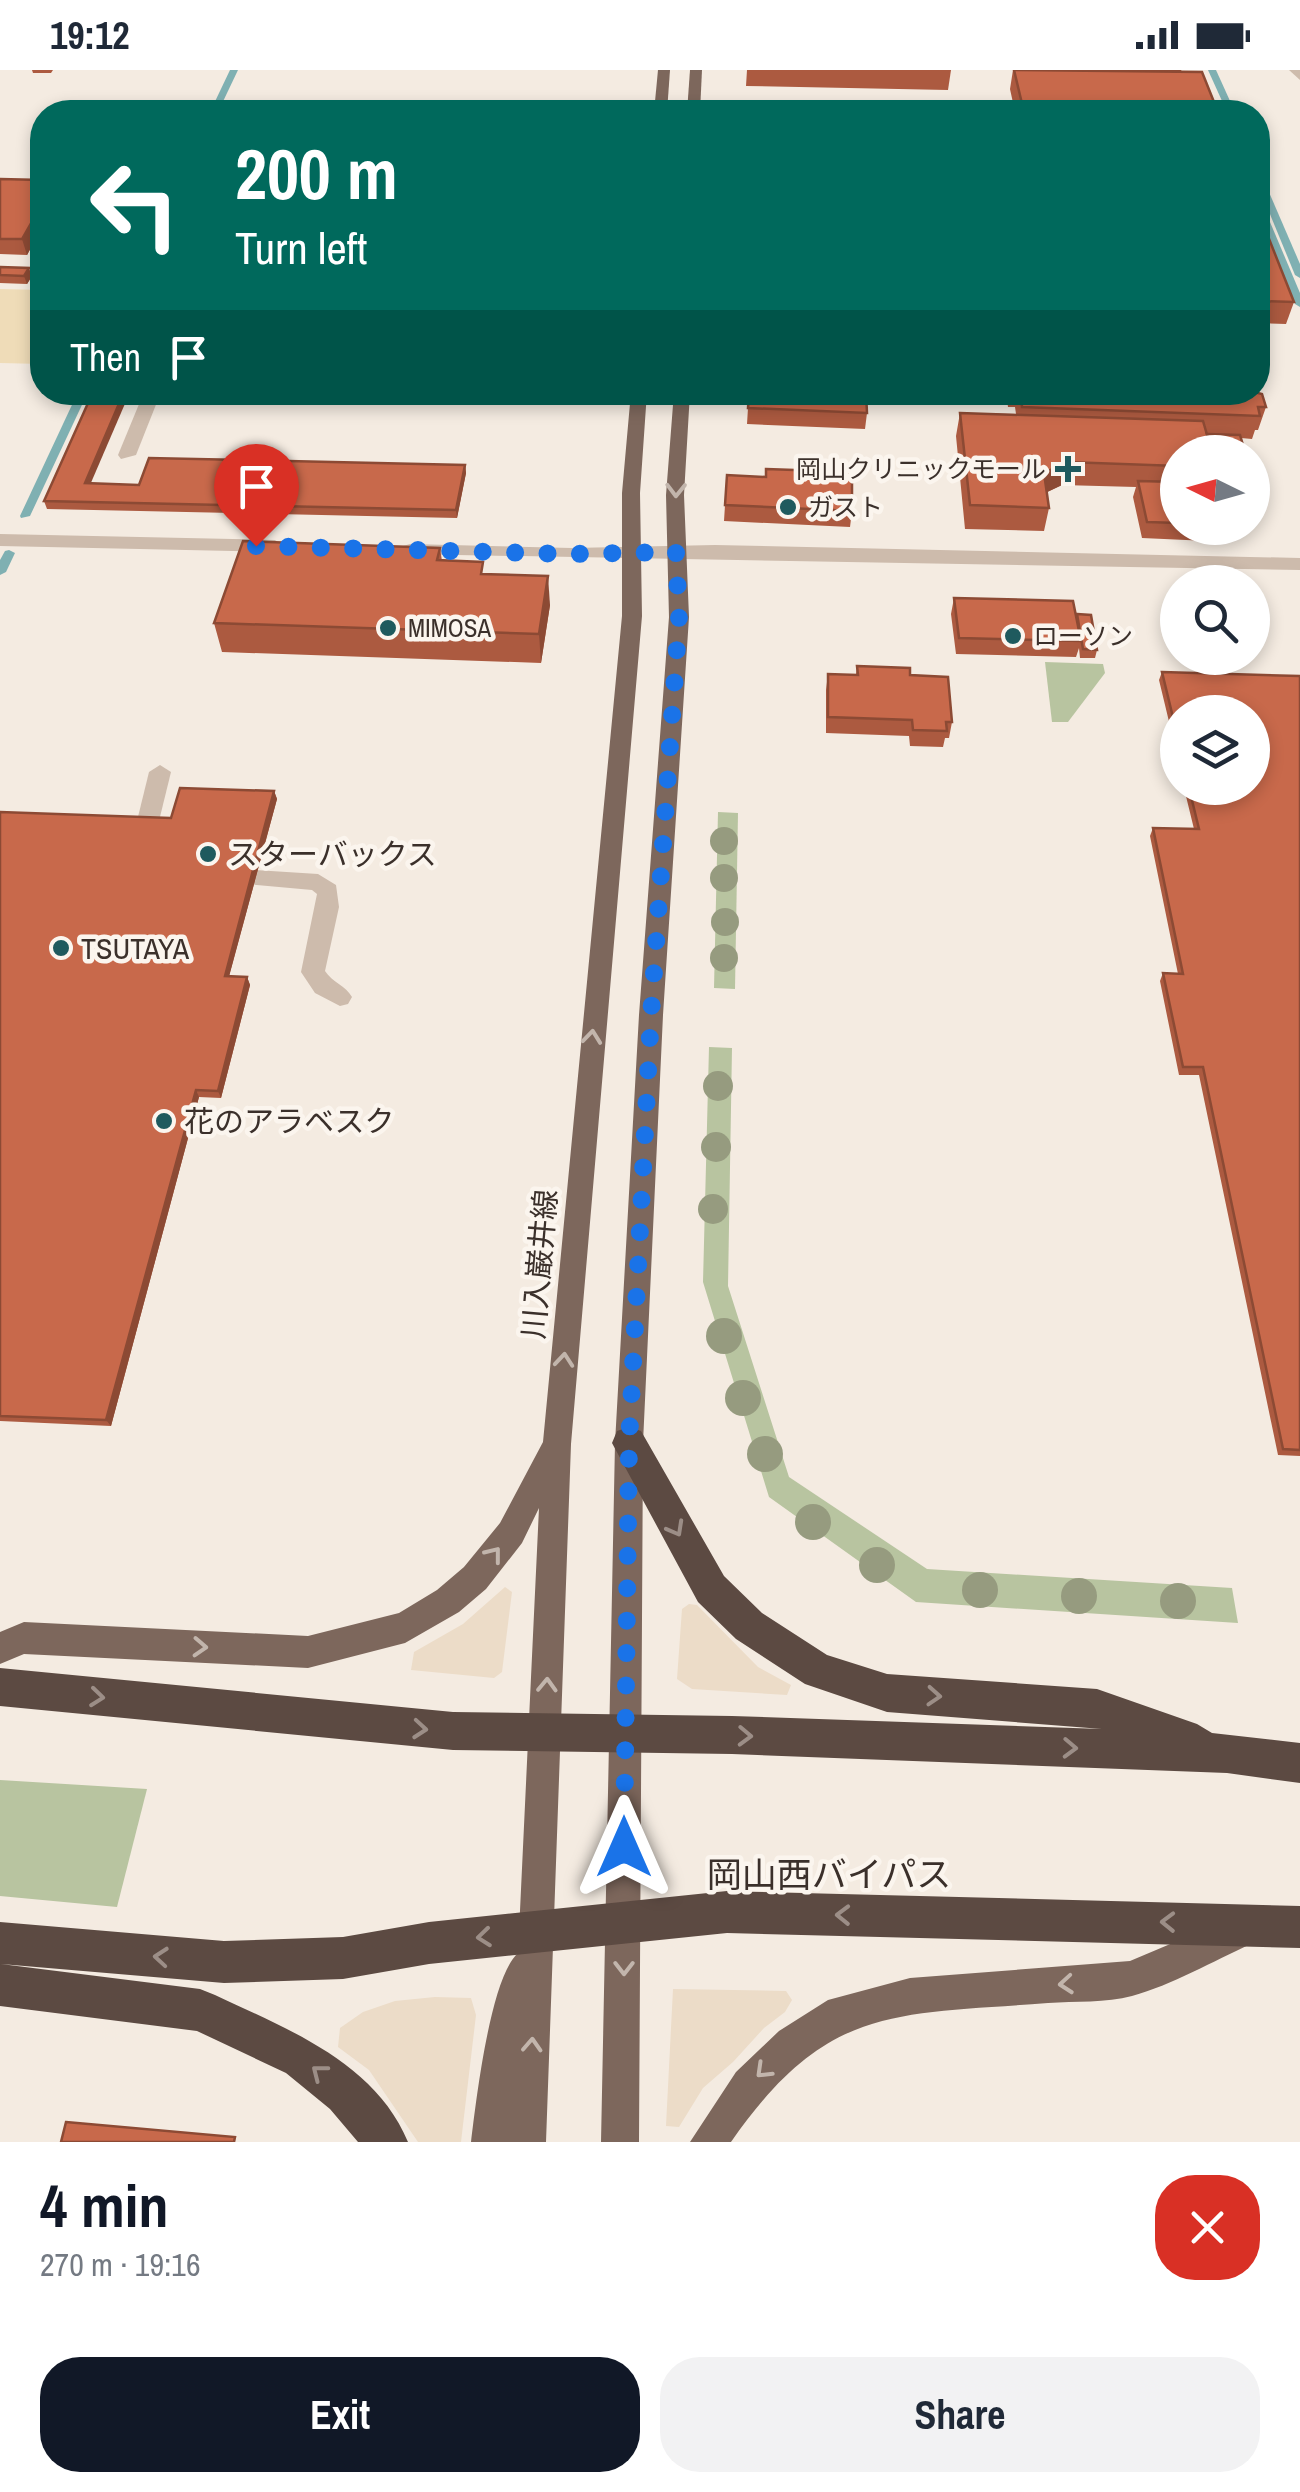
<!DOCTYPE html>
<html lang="en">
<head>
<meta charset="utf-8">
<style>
	:root { --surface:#fff; --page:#f2f2f3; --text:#1f2937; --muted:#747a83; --accent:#111827 }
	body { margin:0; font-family:"Archivo Narrow","Noto Sans JP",sans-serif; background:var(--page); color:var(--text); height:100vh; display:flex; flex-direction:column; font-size:38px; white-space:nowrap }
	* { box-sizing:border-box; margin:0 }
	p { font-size:32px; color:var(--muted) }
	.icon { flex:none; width:55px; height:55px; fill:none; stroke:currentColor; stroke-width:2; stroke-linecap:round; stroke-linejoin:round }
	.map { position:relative; height:2072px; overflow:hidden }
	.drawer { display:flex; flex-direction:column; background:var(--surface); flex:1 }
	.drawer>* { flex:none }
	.banner { position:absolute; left:30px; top:30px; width:1240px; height:305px; border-radius:40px; box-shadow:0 5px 15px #0003; background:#00695c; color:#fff; overflow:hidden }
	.needle { width:65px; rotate:275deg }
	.buttons { position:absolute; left:1160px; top:365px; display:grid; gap:20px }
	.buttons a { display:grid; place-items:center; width:110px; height:110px; border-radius:50%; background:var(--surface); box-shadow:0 5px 15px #0003; font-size:50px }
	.pin { position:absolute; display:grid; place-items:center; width:85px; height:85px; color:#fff; margin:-102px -42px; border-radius:50% 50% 50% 0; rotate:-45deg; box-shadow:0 0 10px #0007 }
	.pin .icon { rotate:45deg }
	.me { position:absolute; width:110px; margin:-55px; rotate:0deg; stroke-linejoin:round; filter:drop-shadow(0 0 8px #0008) }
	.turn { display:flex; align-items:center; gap:35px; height:210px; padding:0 40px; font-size:45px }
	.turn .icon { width:130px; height:130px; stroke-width:2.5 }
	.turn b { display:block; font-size:70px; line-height:85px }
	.then { display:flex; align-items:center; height:95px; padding:0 40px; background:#0003; gap:20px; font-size:38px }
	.round { display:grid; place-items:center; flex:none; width:105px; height:105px; border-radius:40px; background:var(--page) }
	.head { display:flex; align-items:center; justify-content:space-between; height:170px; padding:0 40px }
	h1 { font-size:60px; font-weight:800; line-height:75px; color:var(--accent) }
	.button { display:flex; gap:20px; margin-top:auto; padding:20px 40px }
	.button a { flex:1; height:115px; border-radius:40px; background:var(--accent); color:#fff; font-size:40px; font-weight:800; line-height:115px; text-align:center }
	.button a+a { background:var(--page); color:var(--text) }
	.status { display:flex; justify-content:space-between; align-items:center; height:70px; padding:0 50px; background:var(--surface); direction:ltr }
	.status svg { height:28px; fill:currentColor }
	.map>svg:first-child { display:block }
	.green { fill:#b8c4a0 }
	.sand { fill:#efdcb8 }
	.plaza { fill:#ecdcc8 }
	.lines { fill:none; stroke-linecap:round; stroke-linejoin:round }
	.stream { fill:#7fb0b2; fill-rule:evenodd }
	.minor { fill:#cdbbac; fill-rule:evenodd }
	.major { fill:#7d675c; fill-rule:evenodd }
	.highway { fill:#5c4a42; fill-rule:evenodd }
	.tree { fill:#969b7f }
	.wall { fill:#ac5a40 }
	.shaded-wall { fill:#8c4a34 }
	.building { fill:#c8694b; stroke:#8c4a34; stroke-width:2.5 }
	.oneway { stroke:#c2b5ac }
	.oneway2 { stroke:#9c8e87 }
	.route { stroke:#1a73e8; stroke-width:18; stroke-dasharray:0 32.4 }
	.poi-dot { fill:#1f5a5e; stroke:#fbf5ee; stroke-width:4 }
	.labels { text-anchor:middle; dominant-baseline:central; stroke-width:9; stroke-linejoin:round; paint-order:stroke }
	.far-poi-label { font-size:25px; fill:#3b302b; stroke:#fbf5ee; text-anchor:start }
	.poi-label { font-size:30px; fill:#3b302b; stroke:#fbf5ee; text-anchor:start }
	.street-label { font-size:30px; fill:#3b302b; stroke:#fbf5ee }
	.near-street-label { font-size:35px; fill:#3b302b; stroke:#fbf5ee }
</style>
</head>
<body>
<div class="status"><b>19:12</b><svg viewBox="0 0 49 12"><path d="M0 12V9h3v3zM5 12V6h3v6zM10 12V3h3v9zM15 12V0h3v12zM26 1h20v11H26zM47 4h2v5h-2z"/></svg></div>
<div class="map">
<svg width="1300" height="2072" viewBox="0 0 1300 2072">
	<rect width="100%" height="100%" fill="#f4ebe1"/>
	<!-- green -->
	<g class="green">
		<path d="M1045,592L1103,594L1105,603L1068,652H1052Z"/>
		<path d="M718,742L738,743L735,919L714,918Z"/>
		<path d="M709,977L732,978L728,1216L789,1407L927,1499L1232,1518L1238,1553L916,1532L769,1427L703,1212Z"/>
		<path d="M0,1710L147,1719L117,1837L0,1826Z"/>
	</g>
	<!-- sand -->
	<path class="sand" d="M0,219L42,220V294L0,293Z"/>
	<!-- plaza -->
	<g class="plaza">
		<path d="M505,1517L512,1522L502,1602L494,1608L411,1600L414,1582L463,1554Z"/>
		<path d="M689,1534L697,1535L758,1597L791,1615L787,1625L692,1619L677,1609L682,1539Z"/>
		<path d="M673,1919L786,1921L792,1930L785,1942L764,1958L733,1992L703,2018L679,2057L666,2056Z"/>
		<path d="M435,1927L471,1928L476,1945L461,2072H418L369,2000L338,1977L340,1958L363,1942L395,1931Z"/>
	</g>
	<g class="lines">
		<!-- stream -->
		<g class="stream">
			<path d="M230,0H238L218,42H210Z"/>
			<path d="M1208,0H1216L1235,42H1227Z"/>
			<path d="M1258,103L1262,106L1300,194V208L1295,205L1258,115Z"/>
			<path d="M1258,130L1262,133L1300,223V237L1295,234L1258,142Z"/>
			<path d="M78,322H88L30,446L21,448L20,446Z"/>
			<path d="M9,480L15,483L6,502L0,505V490L5,481Z"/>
		</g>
		<!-- minor -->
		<g class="minor">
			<path d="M1289,0H1300V10Z"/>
			<path d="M144,322H161L136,385L121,389L118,385Z"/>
			<path d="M0,464L275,470L284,476L275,482L0,476Z"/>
			<path d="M410,474L572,478L715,475L1300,488V500L403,484V476Z"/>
			<path d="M160,695L171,702L158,755L147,763L136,755L149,702Z"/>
			<path d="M255,800L318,804L336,815L339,837L325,901C332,912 346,916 352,927L348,934L340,936L315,923L301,902L317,824L312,820L247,814L244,808Z"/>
		</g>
		<!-- major -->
		<g class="major">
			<path d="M658,0H670L667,42H654Z"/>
			<path d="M690,0H702L700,42H687Z"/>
			<path d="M631,322H647L640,423L642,546L571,1374L546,2072H471C476,2032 490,1908 518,1883L539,1438L522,1473L486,1519L459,1542L405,1573L308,1598L24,1584L0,1594V1562L24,1552L308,1566L399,1543L437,1520L464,1497L500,1453L543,1372L622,546V423Z"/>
			<path d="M674,322H690L684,425L689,547L663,945L643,1373L639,2072H601L615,1373L639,945L669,547L666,425Z"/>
			<path d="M1239,1845L1251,1850L1256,1862L1251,1874C1213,1891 1172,1915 1132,1926C1106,1933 1075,1931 1048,1933C894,1945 827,1934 731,2072H690L736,2002L779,1961L828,1930L910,1908L1130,1891Z"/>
		</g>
		<!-- highway -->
		<g class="highway">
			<path d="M629,1357L641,1361L724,1506L762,1543L827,1585L887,1604L1097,1619L1197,1654L1212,1663L1300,1673V1713L1227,1703L732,1684L453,1680L0,1636V1598L453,1642L732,1646L1102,1659L887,1642L805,1614L736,1569L698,1532L612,1373L617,1361Z"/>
			<path d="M727,1821L1300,1836V1878L727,1863L429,1894L343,1909L224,1913L1,1894L200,1919L215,1925C287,1959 375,1992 408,2072H358L330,2039L286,2003L197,1961L0,1936V1852L224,1871L343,1867L429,1852Z"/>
		</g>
	</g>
	<!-- trees -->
	<g class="tree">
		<circle cx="724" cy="771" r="14"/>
		<circle cx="724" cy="808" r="14"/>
		<circle cx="725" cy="852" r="14"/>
		<circle cx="724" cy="888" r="14"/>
		<circle cx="718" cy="1016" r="15"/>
		<circle cx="716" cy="1077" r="15"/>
		<circle cx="713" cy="1139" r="15"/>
		<circle cx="724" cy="1266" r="18"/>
		<circle cx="743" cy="1328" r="18"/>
		<circle cx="765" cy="1384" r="18"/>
		<circle cx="813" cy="1452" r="18"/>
		<circle cx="877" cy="1495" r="18"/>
		<circle cx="980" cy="1520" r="18"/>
		<circle cx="1079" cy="1526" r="18"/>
		<circle cx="1178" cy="1531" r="18"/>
	</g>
	<!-- wall -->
	<g class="wall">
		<path d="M32,0H53L51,3H33Z"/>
		<path d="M747,0H951L948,20L746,16Z"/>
		<path d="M1013,0L1218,42H1015L1010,19Z"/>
		<path d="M0,109L42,110V157L27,185L0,184Z"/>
		<path d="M1258,141L1294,232L1286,254L1258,253Z"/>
		<path d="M0,197L32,206L27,214L0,213Z"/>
		<path d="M749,322L867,343L865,359L747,354Z"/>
		<path d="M1006,322H1254L1266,337L1258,360H1255L1252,369L1241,368L1178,382V458H1235L1230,472L1142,468L1133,427L1136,417L1062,415L1047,422L1049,438L1044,461L965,459L956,366L960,343L1016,344L1015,337H1008Z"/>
		<path d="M465,395L466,403L457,448L47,439L44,431L91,413L139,415Z"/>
		<path d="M727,405L852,441L850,457L724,451Z"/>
		<path d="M440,478L442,491L485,504L550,535L541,593L222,582L214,553Z"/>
		<path d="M954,528L1076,546L1097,580L1095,588H1080L1079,578L1076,587L956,584L951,544Z"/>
		<path d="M857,596L910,605L952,652L949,668H945L943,677L910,676L909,666L826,663V620L828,604L856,605Z"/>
		<path d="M1162,602L1300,606V1386L1278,1385L1199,1005H1179L1160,911L1163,903L1178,904L1150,766L1153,758L1194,759L1184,718H1252L1178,642V689L1159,610Z"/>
		<path d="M274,721L277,729L229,906L247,907L250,915L221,1028L199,1027L111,1356L0,1351V742L171,748Z"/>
	</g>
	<!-- shaded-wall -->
	<g class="shaded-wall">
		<path d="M42,134V157L27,185L22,169Z"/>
		<path d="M29,198L32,206L27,214L24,206Z"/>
		<path d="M124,322H130L87,422L85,413Z"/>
		<path d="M1067,392L1062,415L1039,426L1044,403Z"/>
		<path d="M465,395L466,403L457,448L456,440Z"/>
		<path d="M548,506L550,535L541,593L539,564Z"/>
		<path d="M274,721L277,729L227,914L225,906Z"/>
		<path d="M247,907L250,915L221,1028L218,1021Z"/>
		<path d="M196,1020L199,1027L111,1356L106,1350Z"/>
	</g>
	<!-- building -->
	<g class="building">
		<path d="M1014,0L1202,2L1218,42H1024Z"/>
		<path d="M1129,0H1179L1180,1Z"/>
		<path d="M0,109L42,110V134L22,169H0Z"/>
		<path d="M1258,141L1294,232L1258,231Z"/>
		<path d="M0,197L29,198L24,206L0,205Z"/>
		<path d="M93,322H124L85,413L139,415L149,388L465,395L456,440L44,431Z"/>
		<path d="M749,322H866L867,343L748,338Z"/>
		<path d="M1021,322H1254L1262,324L1266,337H1258L1260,346L1022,337Z"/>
		<path d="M960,343L1203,351L1212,382H1178V396L1067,392L1044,403L1049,438L970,435Z"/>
		<path d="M1207,364L1240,365L1245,382H1212Z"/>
		<path d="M766,399L852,402V441L725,435L727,405L766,407Z"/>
		<path d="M1138,411L1178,412V453L1147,452Z"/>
		<path d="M243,471L440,478L437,490L483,492L481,504L548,506L539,564L214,553Z"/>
		<path d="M954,528L1073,531L1081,571L959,568Z"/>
		<path d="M1077,544L1091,545L1097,580L1083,579Z"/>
		<path d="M857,596L910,598V605L948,607L952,652H946L947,661L913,660L912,650L828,647V604L858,605Z"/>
		<path d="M1162,602L1300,606V1380L1283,1379L1203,997H1183L1163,903L1183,904L1153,758L1199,759L1189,718H1252V642H1178V668Z"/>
		<path d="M180,718L274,721L225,906L247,907L218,1021L196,1020L106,1350L0,1346V742L171,748Z"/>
		<path d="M66,2052L235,2067L234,2072H61Z"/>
	</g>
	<!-- one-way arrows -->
	<defs><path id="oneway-chevron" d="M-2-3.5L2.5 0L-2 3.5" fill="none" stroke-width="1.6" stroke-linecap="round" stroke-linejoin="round" transform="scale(2.5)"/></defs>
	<g class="oneway">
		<use href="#oneway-chevron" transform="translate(676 420) rotate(91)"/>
		<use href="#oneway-chevron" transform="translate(592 967) rotate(-84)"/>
		<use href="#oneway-chevron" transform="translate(564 1290) rotate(-85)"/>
		<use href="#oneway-chevron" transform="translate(494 1484) rotate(-52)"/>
		<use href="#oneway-chevron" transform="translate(200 1577) rotate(3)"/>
		<use href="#oneway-chevron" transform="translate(547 1615) rotate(-88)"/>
		<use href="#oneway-chevron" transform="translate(624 1898) rotate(90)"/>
		<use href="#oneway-chevron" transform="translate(1066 1914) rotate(175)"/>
		<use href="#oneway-chevron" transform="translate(532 1975) rotate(-87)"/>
		<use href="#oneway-chevron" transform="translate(763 2001) rotate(136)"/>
	</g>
	<g class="oneway2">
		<use href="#oneway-chevron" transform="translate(676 1459) rotate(61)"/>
		<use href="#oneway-chevron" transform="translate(934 1626) rotate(4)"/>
		<use href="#oneway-chevron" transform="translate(97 1627) rotate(6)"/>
		<use href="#oneway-chevron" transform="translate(420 1659) rotate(5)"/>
		<use href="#oneway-chevron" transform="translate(745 1666) rotate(2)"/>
		<use href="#oneway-chevron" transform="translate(1070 1678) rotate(2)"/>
		<use href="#oneway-chevron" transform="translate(843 1845) rotate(-179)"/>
		<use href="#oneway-chevron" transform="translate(1168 1852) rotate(-179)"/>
		<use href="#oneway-chevron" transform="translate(484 1867) rotate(174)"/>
		<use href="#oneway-chevron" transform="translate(161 1887) rotate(-175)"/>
		<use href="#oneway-chevron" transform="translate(319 2002) rotate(-142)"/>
	</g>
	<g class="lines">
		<!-- route -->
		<path class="route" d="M256,476L572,484L676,482L679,548L651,945L629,1373L624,1777"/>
	</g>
	<!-- markers -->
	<g class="poi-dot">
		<path d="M1063 384h10v10h10v10h-10v10h-10v-10h-10v-10h10z"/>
		<circle cx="788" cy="437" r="10"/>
		<circle cx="388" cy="558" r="10"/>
		<circle cx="1013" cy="566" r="10"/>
		<circle cx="208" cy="784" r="10"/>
		<circle cx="61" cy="878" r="10"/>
		<circle cx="164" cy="1051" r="10"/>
	</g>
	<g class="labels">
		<!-- far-poi labels -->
		<g class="far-poi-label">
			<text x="1046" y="399" text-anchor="end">岡山クリニックモール</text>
			<text x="808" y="437">ガスト</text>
			<text x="408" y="558">MIMOSA</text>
			<text x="1033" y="566">ローソン</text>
		</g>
		<!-- poi labels -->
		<g class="poi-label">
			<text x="228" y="784">スターバックス</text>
			<text x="81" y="878">TSUTAYA</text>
			<text x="184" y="1051">花のアラベスク</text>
		</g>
		<!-- street labels -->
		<g class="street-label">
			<text transform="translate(539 1194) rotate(-85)">川入巌井線</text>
		</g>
		<!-- near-street labels -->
		<g class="near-street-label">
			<text x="829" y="1804">岡山西バイパス</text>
		</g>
	</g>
</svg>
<div class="buttons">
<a><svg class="needle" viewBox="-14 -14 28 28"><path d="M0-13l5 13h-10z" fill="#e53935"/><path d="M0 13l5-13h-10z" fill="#747a83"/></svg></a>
<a><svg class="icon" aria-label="search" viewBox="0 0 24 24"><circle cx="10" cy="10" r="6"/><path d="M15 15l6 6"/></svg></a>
<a><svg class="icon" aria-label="layers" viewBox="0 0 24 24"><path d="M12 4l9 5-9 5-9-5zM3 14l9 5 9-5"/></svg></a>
</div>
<div class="pin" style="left:256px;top:476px;background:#d93025"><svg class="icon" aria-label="arrive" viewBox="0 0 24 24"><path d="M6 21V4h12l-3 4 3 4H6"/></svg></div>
<svg class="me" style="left:624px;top:1777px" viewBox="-20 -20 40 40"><path d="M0-17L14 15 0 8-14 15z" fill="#1a73e8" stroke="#fff" stroke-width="4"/></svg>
<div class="banner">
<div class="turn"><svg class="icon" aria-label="left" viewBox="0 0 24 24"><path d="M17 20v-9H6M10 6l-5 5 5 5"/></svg><div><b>200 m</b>Turn left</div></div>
<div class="then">Then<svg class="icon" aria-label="arrive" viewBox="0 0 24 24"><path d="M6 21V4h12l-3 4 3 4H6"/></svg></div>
</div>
</div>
<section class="drawer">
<div class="head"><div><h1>4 min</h1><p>270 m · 19:16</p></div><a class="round" style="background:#d93025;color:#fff"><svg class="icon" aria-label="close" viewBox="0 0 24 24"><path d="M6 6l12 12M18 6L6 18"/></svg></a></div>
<div class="button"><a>Exit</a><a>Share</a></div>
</section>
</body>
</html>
